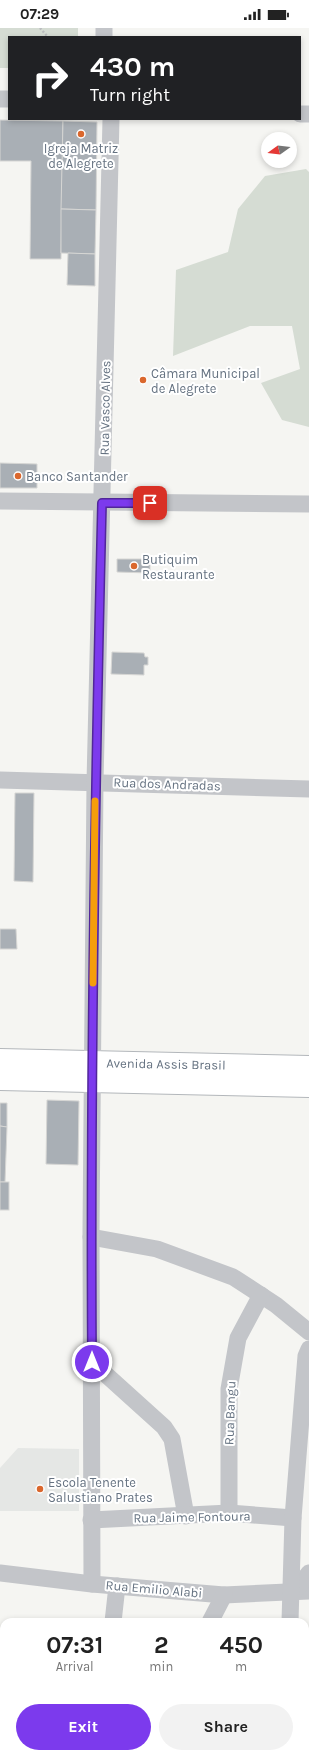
<!DOCTYPE html>
<html lang="en">
<head>
<meta charset="utf-8">
<style>
	:root { --surface:#fff; --page:#f2f2f2; --text:#222; --muted:#767676; --accent:#7c3aed }
	body { margin:0; font-family:Karla,sans-serif; background:var(--page); color:var(--text); height:100vh; display:flex; flex-direction:column; font-size:15px; white-space:nowrap }
	* { box-sizing:border-box; margin:0 }
	p { font-size:13px; color:var(--muted) }
	.icon { flex:none; width:22px; height:22px; fill:none; stroke:currentColor; stroke-width:2; stroke-linecap:round; stroke-linejoin:round }
	.map { position:relative; flex:1; overflow:hidden }
	.side { position:absolute; left:0px; top:1590px; width:309px; height:140px; display:flex; flex-direction:column; background:var(--surface); border-radius:12px 12px 0 0; box-shadow:0 2px 6px #0003 }
	.side>* { flex:none }
	.hud { position:absolute; left:8px; top:8px; width:293px; height:84px; border-radius:0px; box-shadow:0 2px 6px #0003; background:#202124; color:#fff; overflow:hidden }
	.needle { width:26px; rotate:255deg }
	.controls { position:absolute; left:261px; top:104px; display:grid; gap:8px }
	.controls a { display:grid; place-items:center; width:36px; height:36px; border-radius:50%; background:var(--surface); box-shadow:0 2px 6px #0003; font-size:20px }
	.pin { position:absolute; display:grid; place-items:center; width:34px; height:34px; color:#fff; margin:-17px; border-radius:8px; box-shadow:0 2px 6px #0006 }
	.me { position:absolute; width:44px; margin:-22px; rotate:0deg; stroke-linejoin:round; filter:drop-shadow(0 0 3px #0008) }
	.turn { display:flex; align-items:center; gap:14px; height:84px; padding:0 16px; font-size:18px }
	.turn .icon { width:52px; height:52px; stroke-width:2.5 }
	.turn b { display:block; font-size:28px; line-height:34px }
	.eta { display:flex; justify-content:space-evenly; align-items:center; height:68px; text-align:center }
	.eta b { font-size:24px; font-weight:700; line-height:28px }
	.primary-button { display:flex; gap:8px; margin-top:auto; padding:8px 16px }
	.primary-button a { flex:1; height:46px; border-radius:24px; background:var(--accent); color:#fff; font-size:16px; font-weight:700; line-height:46px; text-align:center }
	.primary-button a+a { background:var(--page); color:var(--text) }
	.status { display:flex; justify-content:space-between; align-items:center; height:28px; padding:0 20px; background:var(--surface); direction:ltr }
	.status svg { height:11px; fill:currentColor }
	.map>svg:first-child { display:block }
	.built { fill:#e5e7e5 }
	.green { fill:#d5dcd3 }
	.building { fill:#a9afb5; stroke:#d6d6d4 }
	.lines { fill:none; stroke-linecap:round; stroke-linejoin:round }
	.major-casing { stroke:#b3b7bb; stroke-width:24 }
	.path { stroke:#babcbe; stroke-width:2.5; stroke-dasharray:2 2; stroke-linecap:butt }
	.minor { stroke:#c3c5c9; stroke-width:17 }
	.major { stroke:#fff; stroke-width:22 }
	.route-casing { stroke:#51269a; stroke-width:10 }
	.route { stroke:#7c3aed; stroke-width:7 }
	.slow { stroke:#f59e0b; stroke-width:7 }
	.poi-dot { fill:#da672d; stroke:#fff; stroke-width:1.5 }
	.labels { text-anchor:middle; dominant-baseline:central; stroke-width:4; stroke-linejoin:round; paint-order:stroke }
	.poi-label { font-size:13px; fill:#657281; stroke:#fff; text-anchor:start }
	.street-label { font-size:13px; fill:#657281; stroke:#fff }
</style>
</head>
<body>
<div class="status"><b>07:29</b><svg viewBox="0 0 49 12"><path d="M0 12V9h3v3zM5 12V6h3v6zM10 12V3h3v9zM15 12V0h3v12zM26 1h20v11H26zM47 4h2v5h-2z"/></svg></div>
<div class="map">
<svg width="309" height="1730" viewBox="0 0 309 1730">
	<rect width="100%" height="100%" fill="#f5f5f2"/>
	<!-- built -->
	<path class="built" d="M18,1420L79,1421V1483H0V1440Z"/>
	<!-- green -->
	<g class="green">
		<path d="M0,0H78V9H9V40H0Z"/>
		<path d="M306,141L309,144V399L282,392L261,355L300,341L292,298H250L173,328L176,242L228,224L238,181L265,148Z"/>
	</g>
	<!-- building -->
	<g class="building">
		<path d="M0,92L63,93L61,231H30L31,133H0Z"/>
		<path d="M63,93L97,94L96,182L61,181Z"/>
		<path d="M61,181L96,182L95,226L61,225Z"/>
		<path d="M68,225L95,226V258L67,257Z"/>
		<path d="M0,435L37,436V460H0Z"/>
		<path d="M117,531H150V545L117,544Z"/>
		<path d="M112,624L144,625L145,629H148V637H144V647L111,646Z"/>
		<path d="M15,765H34L33,854L14,853Z"/>
		<path d="M0,901H16L17,921H0Z"/>
		<path d="M47,1072L79,1073L78,1137L46,1136Z"/>
		<path d="M0,1075H7V1099L0,1098Z"/>
		<path d="M0,1098L7,1099L5,1154H0Z"/>
		<rect x="0" y="1154" width="9" height="28"/>
	</g>
	<g class="lines">
		<!-- major casing -->
		<g class="major-casing">
			<g id="major">
				<path d="M0,1032L309,1039"/>
				<path d="M0,1051L309,1058"/>
			</g>
		</g>
		<!-- path -->
		<path class="path" d="M40,0L48,9"/>
		<!-- minor -->
		<g class="minor">
			<path d="M104,9V0"/>
			<path d="M0,71H9"/>
			<path d="M300,86H309"/>
			<path d="M0,473L309,476"/>
			<path d="M0,752L309,761"/>
			<path d="M91,1209L157,1221L233,1249L276,1277L309,1304"/>
			<path d="M92,1334L164,1399L172,1411L186,1488"/>
			<path d="M229,1485V1361L238,1310L261,1267"/>
			<path d="M91,1492L229,1485L293,1490"/>
			<path d="M0,1545L92,1556L224,1567L309,1563"/>
			<path d="M92,1556L91,1202L95,754L111,91"/>
			<path d="M295,1563L309,1545"/>
			<path d="M113,1594L117,1558"/>
			<path d="M210,1594L224,1567"/>
			<path d="M290,1594L293,1490L306,1328L309,1321"/>
			<path d="M0,1678L4,1679"/>
			<path d="M160,1726L200,1730"/>
			<path d="M284,1730L285,1726"/>
		</g>
		<!-- major -->
		<use href="#major" class="major"/>
	</g>
	<g class="lines">
		<!-- route casing -->
		<g class="route-casing">
			<path id="route" d="M92,1334C90,1047 95,761 102,475H150"/>
		</g>
		<!-- route -->
		<use href="#route" class="route"/>
		<!-- slow -->
		<path class="slow" d="M93,955L95,773"/>
	</g>
	<!-- markers -->
	<g class="poi-dot">
		<circle cx="81" cy="106" r="4"/>
		<circle cx="143" cy="352" r="4"/>
		<circle cx="18" cy="448" r="4"/>
		<circle cx="134" cy="538" r="4"/>
		<circle cx="40" cy="1461" r="4"/>
	</g>
	<g class="labels">
		<!-- poi labels -->
		<g class="poi-label">
			<text x="81" y="120" text-anchor="middle">Igreja Matriz<tspan x="81" dy="15">de Alegrete</tspan></text>
			<text x="151" y="345">Câmara Municipal<tspan x="151" dy="15">de Alegrete</tspan></text>
			<text x="26" y="448">Banco Santander</text>
			<text x="142" y="531">Butiquim<tspan x="142" dy="15">Restaurante</tspan></text>
			<text x="48" y="1454">Escola Tenente<tspan x="48" dy="15">Salustiano Prates</tspan></text>
		</g>
		<!-- street labels -->
		<g class="street-label">
			<text transform="translate(105 380) rotate(-89)">Rua Vasco Alves</text>
			<text transform="translate(167 756) rotate(2)">Rua dos Andradas</text>
			<text transform="translate(166 1036) rotate(1)">Avenida Assis Brasil</text>
			<text transform="translate(230 1385) rotate(-88)">Rua Bangu</text>
			<text transform="translate(192 1489) rotate(-1)">Rua Jaime Fontoura</text>
			<text transform="translate(154 1561) rotate(5)">Rua Emilio Alabi</text>
		</g>
	</g>
</svg>
<div class="controls">
<a><svg class="needle" viewBox="-14 -14 28 28"><path d="M0-13l5 13h-10z" fill="#e53935"/><path d="M0 13l5-13h-10z" fill="#767676"/></svg></a>
</div>
<div class="pin" style="left:150px;top:475px;background:#d93025"><svg class="icon" aria-label="arrive" viewBox="0 0 24 24"><path d="M6 21V4h12l-3 4 3 4H6"/></svg></div>
<svg class="me" style="left:92px;top:1334px" viewBox="-20 -20 40 40"><circle r="17" fill="#7c3aed" stroke="#fff" stroke-width="3"/><path d="M0-11L8 9 0 5-8 9z" fill="#fff"/></svg>
<div class="hud">
<div class="turn"><svg class="icon" aria-label="right" viewBox="0 0 24 24"><path d="M7 20v-9h11M14 6l5 5-5 5"/></svg><div><b>430 m</b>Turn right</div></div>
</div>
<section class="side">
<div class="eta">
<div><b>07:31</b><p>Arrival</p></div>
<div><b>2</b><p>min</p></div>
<div><b>450</b><p>m</p></div>
</div>
<div class="primary-button"><a>Exit</a><a>Share</a></div>
</section>
</div>
</body>
</html>
